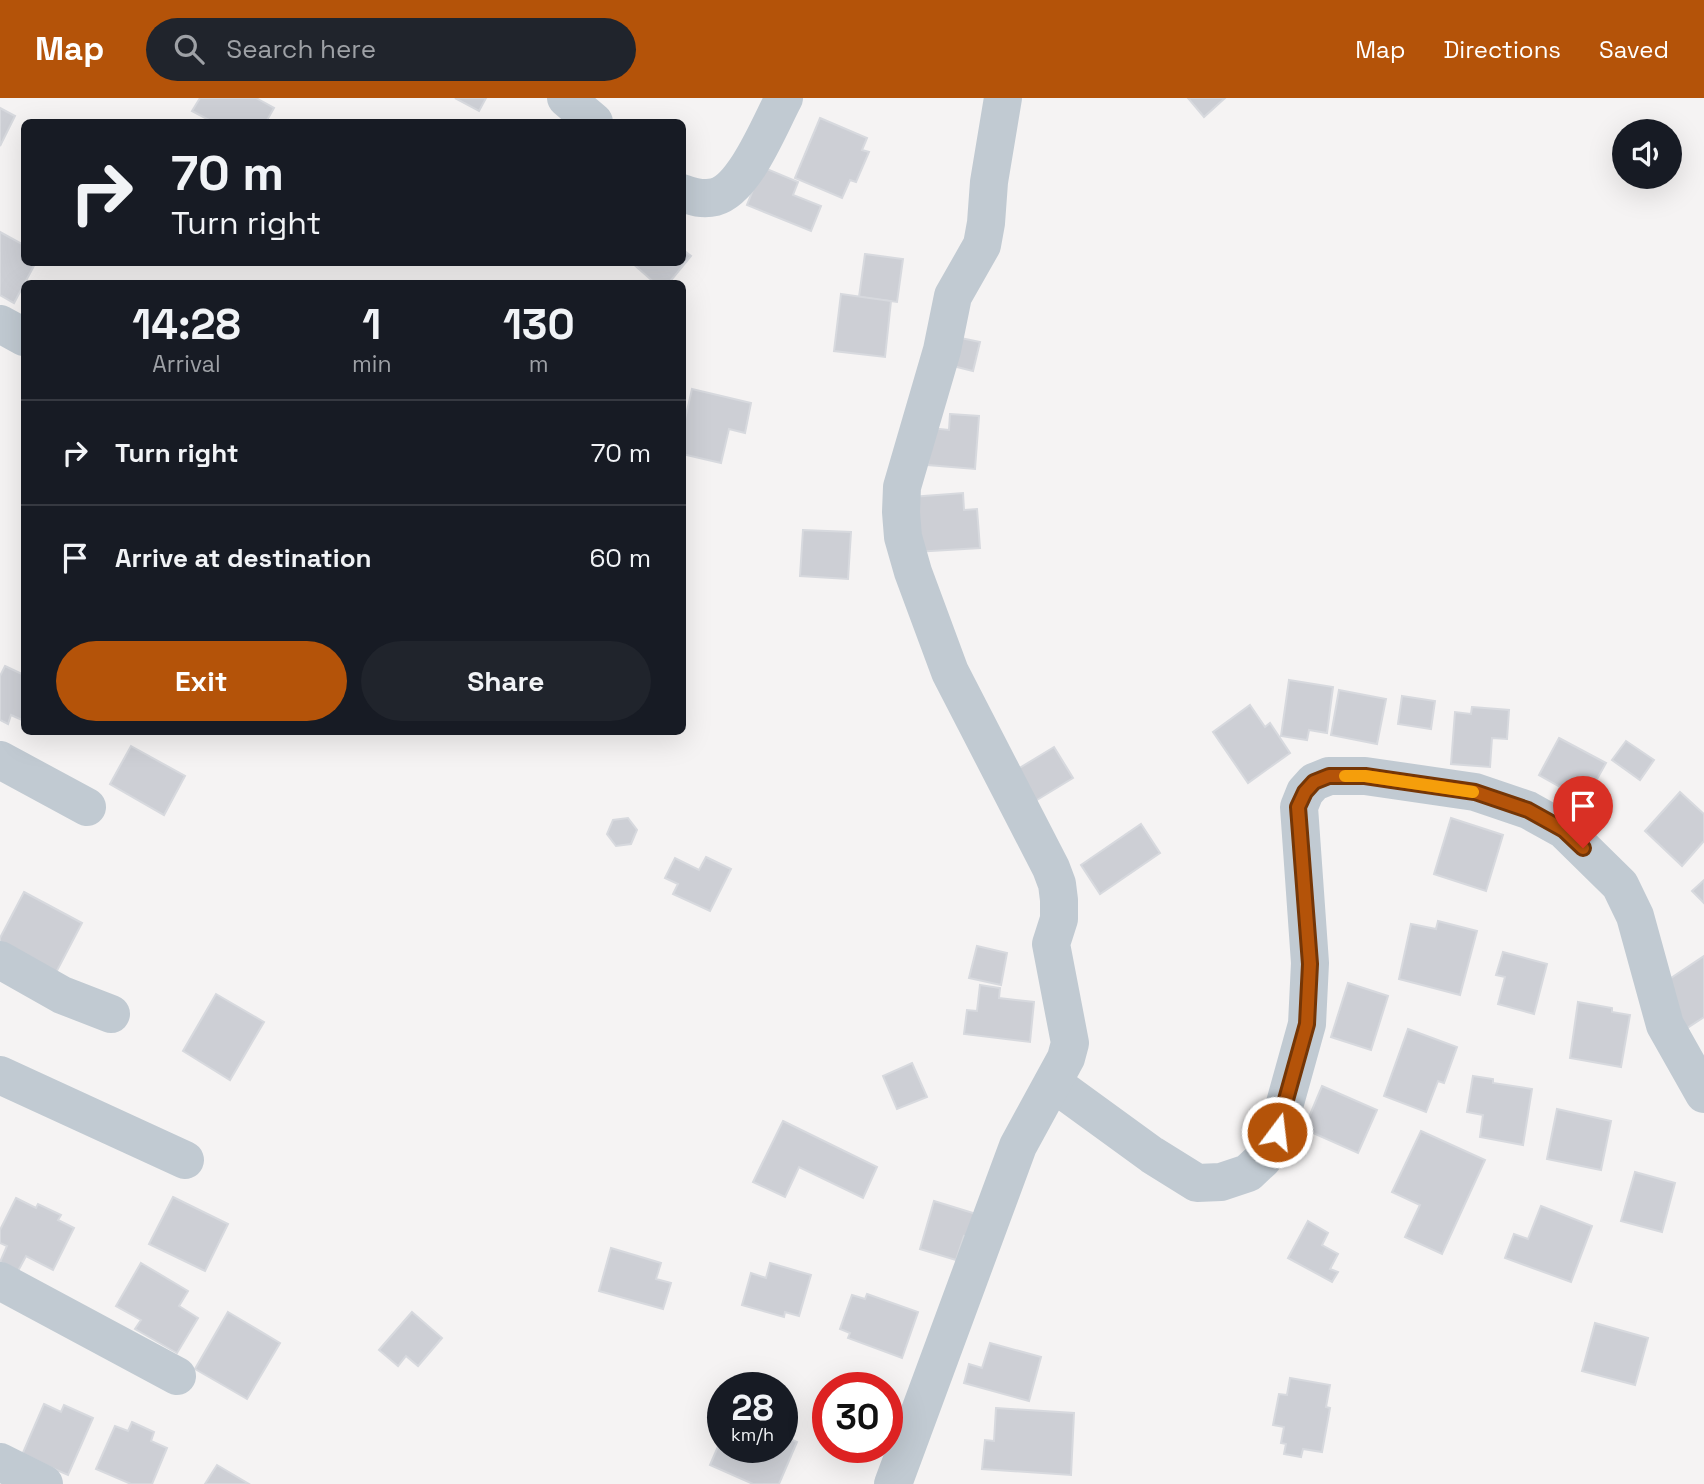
<!DOCTYPE html>
<html lang="en">
<head>
<meta charset="utf-8">
<style>
	:root { --surface:#171b24; --page:#20242c; --text:#f1f3f6; --muted:#9ea1a6; --line:#363941; --accent:#b45309 }
	body { margin:0; font-family:"Space Grotesk",sans-serif; background:var(--page); color:var(--text); height:100vh; display:flex; flex-direction:column; font-size:26px; white-space:nowrap }
	* { box-sizing:border-box; margin:0 }
	p { font-size:23px; color:var(--muted) }
	.icon { flex:none; width:38px; height:38px; fill:none; stroke:currentColor; stroke-width:2; stroke-linecap:round; stroke-linejoin:round }
	.map { position:relative; flex:1; overflow:hidden }
	.sheet { position:absolute; left:21px; top:182px; width:665px; height:455px; display:flex; flex-direction:column; background:var(--surface); border-radius:10px; box-shadow:0 7px 28px #0002 }
	.sheet>* { flex:none }
	.guide { position:absolute; left:21px; top:21px; width:665px; height:147px; border-radius:10px; box-shadow:0 7px 28px #0002; background:#171b24; color:var(--text); overflow:hidden }
	.buttons { position:absolute; left:1612px; top:21px; display:grid; gap:14px }
	.buttons a { display:grid; place-items:center; width:70px; height:70px; border-radius:50%; background:var(--surface); box-shadow:0 7px 28px #0002; font-size:35px }
	.speed { position:absolute; left:707px; top:1274px; display:flex; gap:14px; font-size:35px; font-weight:700; text-align:center }
	.speed>* { display:grid; place-content:center; width:91px; height:91px; border-radius:50%; background:var(--surface); box-shadow:0 7px 28px #0002; line-height:1 }
	.speed small { font-size:18px; font-weight:400 }
	.speed .limit { border:10px solid #d22; background:#fff; color:#111 }
	.pin { position:absolute; display:grid; place-items:center; width:60px; height:60px; color:#fff; margin:-72px -30px; border-radius:50% 50% 50% 0; rotate:-45deg; box-shadow:0 0 7px #0007 }
	.pin .icon { rotate:45deg }
	.me { position:absolute; width:77px; margin:-38px; rotate:15deg; stroke-linejoin:round; filter:drop-shadow(0 0 5px #0008) }
	.turn { display:flex; align-items:center; gap:24px; height:147px; padding:0 35px; font-size:32px }
	.turn .icon { width:91px; height:91px; stroke-width:2.5 }
	.turn b { display:block; font-size:49px; line-height:60px }
	.eta { display:flex; justify-content:space-evenly; align-items:center; height:119px; text-align:center }
	.eta b { font-size:42px; font-weight:700; line-height:49px }
	.cta { display:flex; gap:14px; margin-top:auto; padding:14px 35px }
	.cta a { flex:1; height:80px; border-radius:42px; background:var(--accent); color:#fff; font-size:28px; font-weight:700; line-height:80px; text-align:center }
	.cta a+a { background:var(--page); color:var(--text) }
	ul { padding:0; list-style:none }
	li { display:flex; align-items:center; gap:21px; height:105px; padding:0 35px; border-top:2px solid var(--line) }
	li div { flex:1 }
	li b { display:block; font-size:26px }
	li em { font-style:normal }
	header { display:flex; align-items:center; gap:42px; box-sizing:border-box; height:98px; padding:0 35px; background:var(--accent); color:#fff }
	header strong { font-size:33px }
	nav { display:flex; gap:38px; margin-inline-start:auto; font-size:24px }
	.search { width:490px; height:63px; background:var(--page); display:flex; align-items:center; gap:18px; box-sizing:border-box; padding:0 24px; border-radius:38px; color:var(--muted); font-size:26px }
	.map>svg:first-child { display:block }
	.building { fill:#cdcfd5; stroke:#d7d9de; stroke-width:2 }
	.lines { fill:none; stroke-linecap:round; stroke-linejoin:round }
	.minor { stroke:#c1cad2; stroke-width:38 }
	.route-casing { stroke:#753606; stroke-width:18 }
	.route { stroke:#b45309; stroke-width:12 }
	.slow { stroke:#f59e0b; stroke-width:12 }
</style>
</head>
<body>
<header>
<strong>Map</strong>
<div class="search"><svg class="icon" aria-label="search" viewBox="0 0 24 24"><circle cx="10" cy="10" r="6"/><path d="M15 15l6 6"/></svg>Search here</div>
<nav><a>Map</a><a>Directions</a><a>Saved</a></nav>
</header>
<div class="map">
<svg width="1704" height="1386" viewBox="0 0 1704 1386">
	<rect width="100%" height="100%" fill="#f5f3f3"/>
	<!-- building -->
	<g class="building">
		<path d="M200,0H256L274,10L266,24H210L211,23L192,13Z"/>
		<path d="M455,0H486L479,13Z"/>
		<path d="M1188,0H1225L1204,19Z"/>
		<path d="M0,10L15,18L0,48Z"/>
		<path d="M820,20L867,40L862,52L869,54L856,84L850,82L842,100L795,80Z"/>
		<path d="M762,69L798,84L793,97L821,108L811,133L747,107Z"/>
		<path d="M0,134L24,147V164H36L14,205L0,197Z"/>
		<path d="M682,151L691,158L668,186H656L631,164H682Z"/>
		<path d="M865,156L903,161L897,204L859,199Z"/>
		<path d="M841,196L891,203L885,259L834,253Z"/>
		<path d="M956,239L980,244L973,273L949,267Z"/>
		<path d="M692,291L751,305L745,335L729,331L721,365L682,356V334Z"/>
		<path d="M950,316L979,318L975,371L928,367L931,330L949,332Z"/>
		<path d="M963,395L964,412L977,411L980,450L915,454L911,399Z"/>
		<path d="M803,432L851,434L848,481L800,478Z"/>
		<path d="M5,568L24,577V623L11,617L8,626L0,622V578Z"/>
		<path d="M1289,582L1333,589L1327,635L1309,632L1307,642L1281,638Z"/>
		<path d="M1339,592L1386,601L1377,646L1331,637Z"/>
		<path d="M1402,598L1435,603L1431,631L1398,626Z"/>
		<path d="M1250,607L1265,629L1270,625L1290,655L1248,685L1213,634Z"/>
		<path d="M1472,609L1509,612L1507,641L1492,640L1490,669L1451,666L1455,614L1471,616Z"/>
		<path d="M1559,640L1606,665L1581,710L1569,704L1567,706L1555,699L1560,689L1539,677Z"/>
		<path d="M1626,643L1654,662L1640,682L1612,662Z"/>
		<path d="M131,648L185,678L164,717L110,686Z"/>
		<path d="M1054,649L1073,680L1032,705L1013,674Z"/>
		<path d="M1680,694L1704,716V743L1682,768L1645,733Z"/>
		<path d="M628,720L637,732L631,746L616,748L607,736L613,722Z"/>
		<path d="M1451,720L1503,737L1486,793L1434,776Z"/>
		<path d="M1141,726L1160,755L1100,796L1081,767Z"/>
		<path d="M706,759L731,771L710,813L673,796L678,786L665,780L675,760L699,772Z"/>
		<path d="M1704,782V805L1692,793Z"/>
		<path d="M24,794L82,825L50,886L0,859V840Z"/>
		<path d="M1438,823L1477,833L1460,897L1399,881L1411,826L1436,831Z"/>
		<path d="M977,848L1007,855L1001,887L969,880Z"/>
		<path d="M1503,854L1547,866L1534,916L1498,906L1505,879L1496,877Z"/>
		<path d="M1704,858V919L1684,932L1656,890Z"/>
		<path d="M1348,885L1388,898L1371,952L1331,939Z"/>
		<path d="M980,887L1000,890L999,900L1034,904L1030,944L964,936L967,912L977,913Z"/>
		<path d="M216,896L264,924L230,982L183,953Z"/>
		<path d="M1578,904L1612,910V914L1630,917L1621,969L1570,960Z"/>
		<path d="M1408,931L1457,949L1444,985L1438,983L1426,1014L1384,998Z"/>
		<path d="M912,965L927,999L897,1011L883,978Z"/>
		<path d="M1473,978L1493,981V985L1532,991L1523,1047L1480,1039L1483,1017L1467,1014Z"/>
		<path d="M1322,988L1377,1012L1358,1055L1304,1031Z"/>
		<path d="M1557,1011L1611,1023L1601,1072L1547,1061Z"/>
		<path d="M783,1023L877,1069L863,1100L799,1069L785,1099L753,1084Z"/>
		<path d="M1421,1033L1485,1062L1442,1156L1405,1139L1420,1107L1392,1094Z"/>
		<path d="M1635,1074L1675,1085L1662,1134L1621,1123Z"/>
		<path d="M173,1099L228,1126L205,1173L149,1146Z"/>
		<path d="M16,1100L36,1110L38,1106L61,1117L58,1122L74,1130L53,1172L26,1158L18,1173L0,1164L7,1148L0,1145V1132Z"/>
		<path d="M934,1103L976,1116L969,1139L964,1138L956,1162L920,1151Z"/>
		<path d="M1541,1108L1592,1128L1571,1184L1505,1160L1514,1136L1528,1141Z"/>
		<path d="M1308,1123L1328,1135L1322,1147L1338,1156L1330,1171L1338,1174L1332,1184L1288,1160Z"/>
		<path d="M611,1150L661,1165L656,1181L671,1185L663,1211L599,1193Z"/>
		<path d="M141,1165L188,1193L179,1208L198,1220L177,1255L135,1231L141,1222L116,1208Z"/>
		<path d="M770,1165L811,1177L799,1218L785,1214L784,1219L742,1207L751,1175L766,1180Z"/>
		<path d="M867,1196L918,1214L902,1260L848,1240L850,1235L840,1231L852,1197L865,1201Z"/>
		<path d="M228,1214L280,1245L247,1301L195,1271Z"/>
		<path d="M412,1214L442,1240L418,1268L406,1258L398,1268L379,1252Z"/>
		<path d="M1595,1225L1648,1240L1635,1287L1582,1273Z"/>
		<path d="M990,1245L1041,1259L1029,1303L964,1285L969,1266L982,1270Z"/>
		<path d="M1290,1280L1330,1287L1326,1309L1330,1310L1322,1354L1303,1351L1301,1359L1284,1356L1286,1346L1281,1345L1284,1329L1273,1327L1279,1296L1287,1297Z"/>
		<path d="M44,1306L61,1314L64,1307L93,1320L68,1377L22,1357Z"/>
		<path d="M996,1310L1074,1315L1071,1377L982,1371L985,1342L994,1343Z"/>
		<path d="M132,1324L154,1334L151,1343L167,1350L152,1386H131L96,1371L115,1328L128,1333Z"/>
		<path d="M723,1337V1349H782V1337L797,1344L779,1386H753L710,1367Z"/>
		<path d="M217,1367L249,1386H205Z"/>
	</g>
	<g class="lines">
		<!-- minor -->
		<g class="minor">
			<path d="M566,0L594,24"/>
			<path d="M682,95C693,99 703,102 715,99C745,91 770,26 784,0"/>
			<path d="M0,226L24,239"/>
			<path d="M0,662L87,709"/>
			<path d="M0,862L62,897L111,916"/>
			<path d="M0,977L185,1062"/>
			<path d="M1053,985L1152,1057L1197,1085L1221,1084L1248,1075L1263,1061L1277,1034L1307,926L1310,865L1299,709L1305,694L1314,684L1329,678H1365L1475,694L1528,712L1564,732L1620,787L1635,818L1665,927L1704,996"/>
			<path d="M0,1183L177,1278"/>
			<path d="M0,1364L44,1386"/>
			<path d="M893,1386L1018,1048L1066,960L1070,945L1051,846L1059,821V802L1057,786L1051,770L950,574L913,474L903,439L901,414L902,389L942,252L953,198L982,147L986,125L989,84L1003,0"/>
		</g>
	</g>
	<g class="lines">
		<!-- route casing -->
		<g class="route-casing">
			<path id="route" d="M1277,1034L1307,926L1310,866L1298,709L1305,694L1314,684L1329,678H1365L1392,682L1475,694L1528,712L1564,732L1583,750"/>
		</g>
		<!-- route -->
		<use href="#route" class="route"/>
		<!-- slow -->
		<path class="slow" d="M1345,678H1365L1473,694"/>
	</g>
</svg>
<div class="buttons">
<a><svg class="icon" aria-label="sound" viewBox="0 0 24 24"><path d="M4 9h4l5-4v14l-5-4H4zM17 9q2 3 0 6"/></svg></a>
</div>
<div class="speed"><div>28<small>km/h</small></div><div class="limit">30</div></div>
<div class="pin" style="left:1583px;top:750px;background:#d93025"><svg class="icon" aria-label="arrive" viewBox="0 0 24 24"><path d="M6 21V4h12l-3 4 3 4H6"/></svg></div>
<svg class="me" style="left:1277px;top:1034px" viewBox="-20 -20 40 40"><circle r="17" fill="#b45309" stroke="#fff" stroke-width="3"/><path d="M0-11L8 9 0 5-8 9z" fill="#fff"/></svg>
<div class="guide">
<div class="turn"><svg class="icon" aria-label="right" viewBox="0 0 24 24"><path d="M7 20v-9h11M14 6l5 5-5 5"/></svg><div><b>70 m</b>Turn right</div></div>
</div>
<section class="sheet">
<div class="eta">
<div><b>14:28</b><p>Arrival</p></div>
<div><b>1</b><p>min</p></div>
<div><b>130</b><p>m</p></div>
</div>
<ul>
<li><svg class="icon" aria-label="right" viewBox="0 0 24 24"><path d="M7 20v-9h11M14 6l5 5-5 5"/></svg><div><b>Turn right</b></div><em>70 m</em></li>
<li><svg class="icon" aria-label="arrive" viewBox="0 0 24 24"><path d="M6 21V4h12l-3 4 3 4H6"/></svg><div><b>Arrive at destination</b></div><em>60 m</em></li>
</ul>
<div class="cta"><a>Exit</a><a>Share</a></div>
</section>
</div>
</body>
</html>
